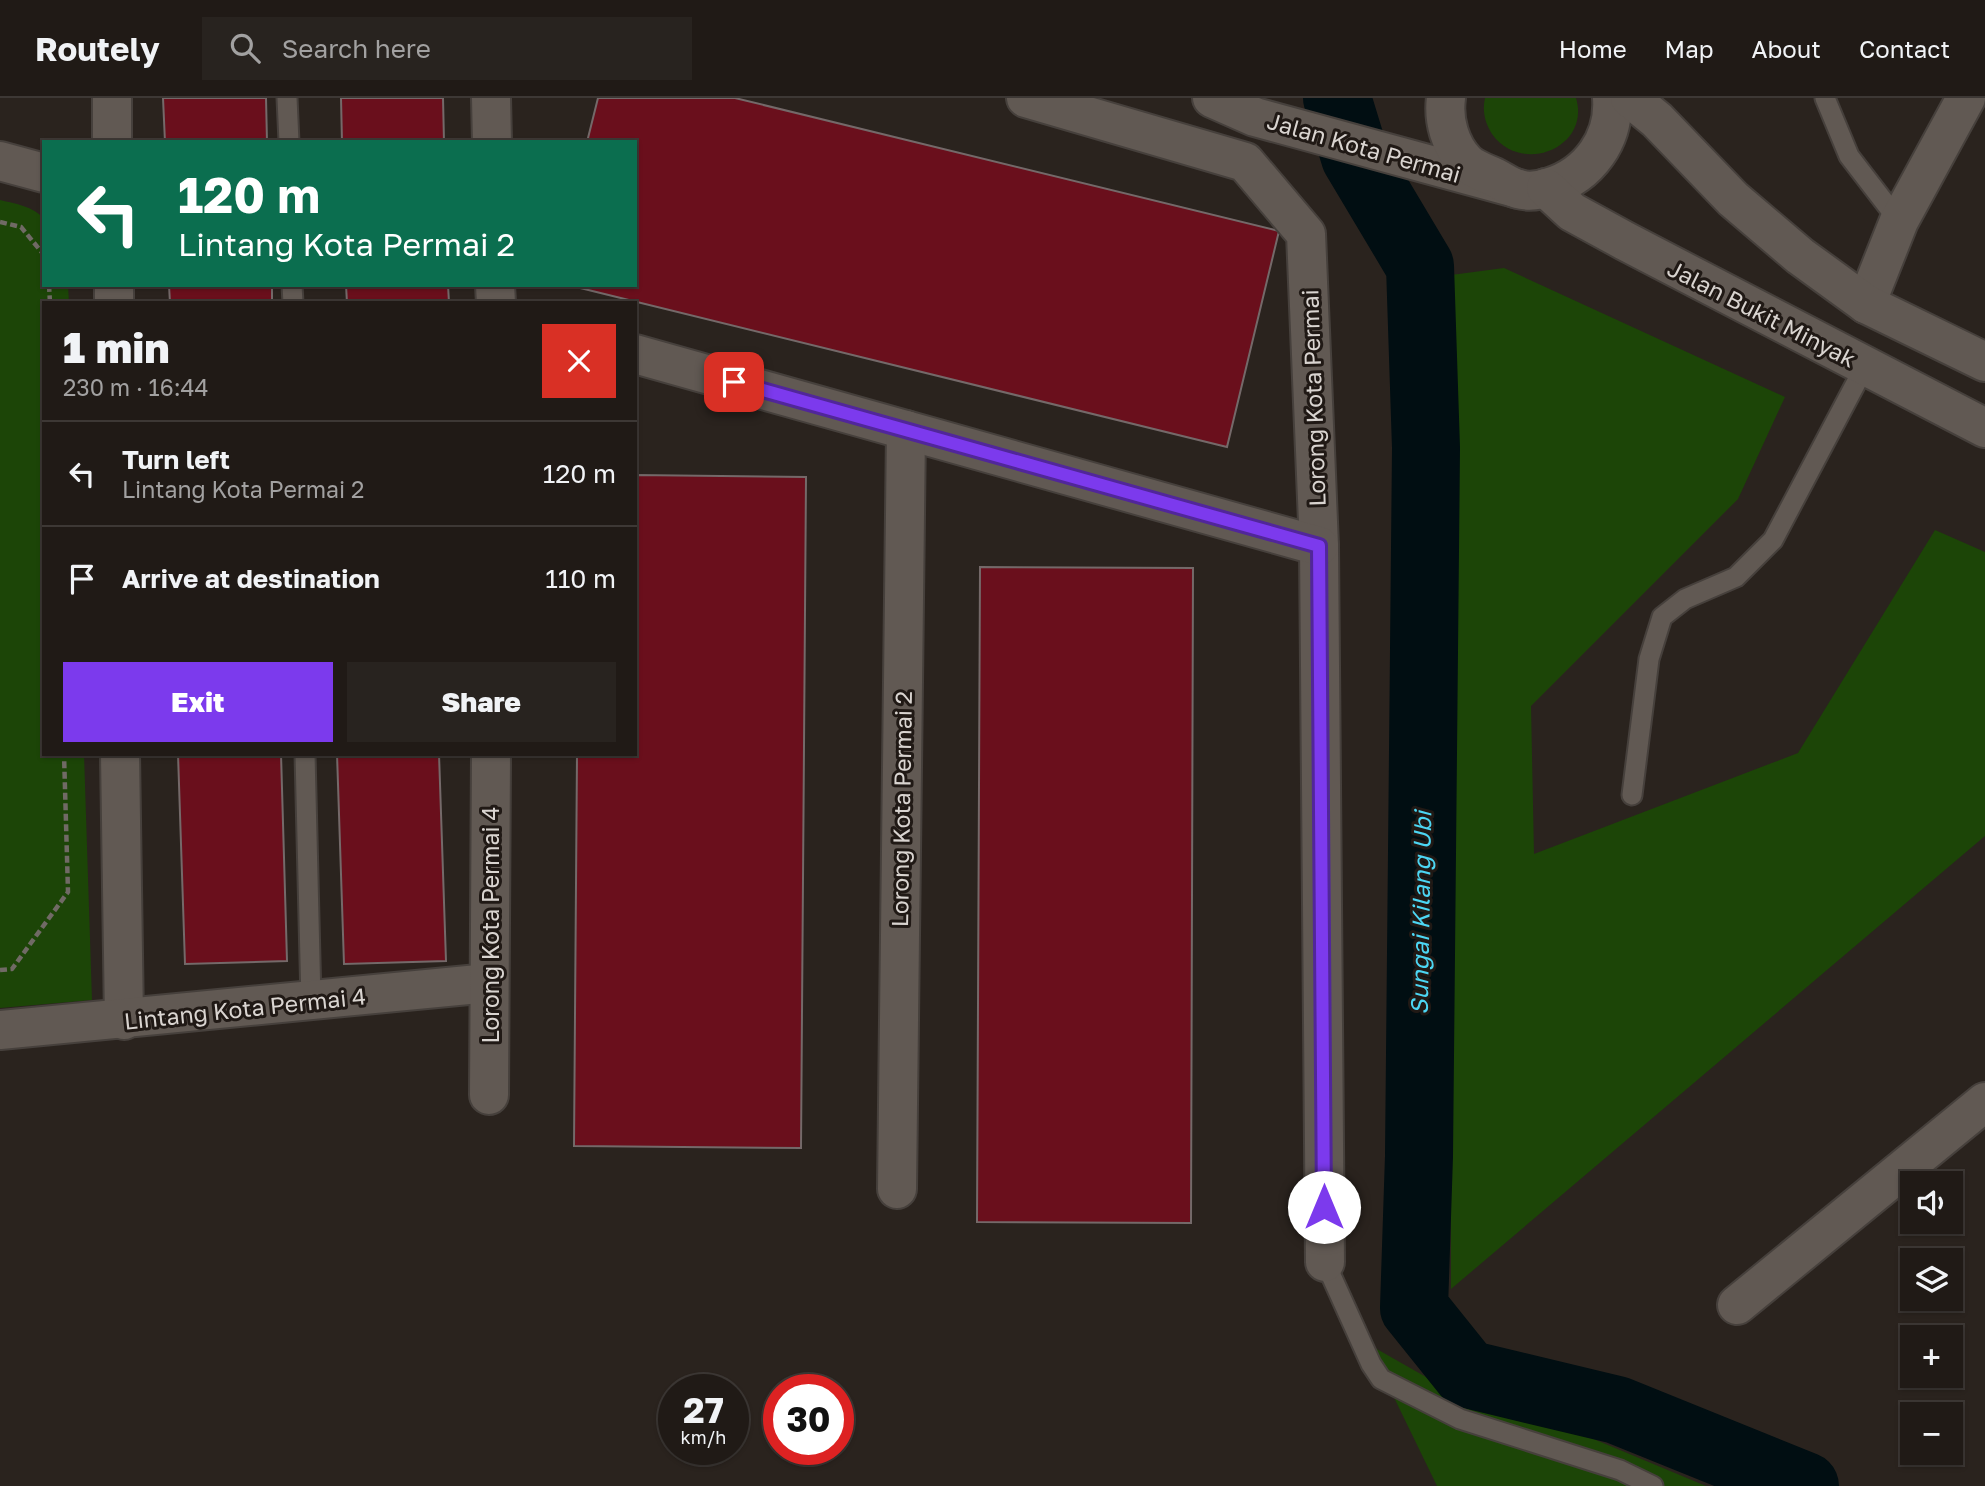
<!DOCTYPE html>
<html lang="en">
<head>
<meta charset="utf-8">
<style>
	:root { --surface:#201a16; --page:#28231f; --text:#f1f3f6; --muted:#a2a1a1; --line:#3d3835; --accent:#7c3aed }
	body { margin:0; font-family:"Golos Text",sans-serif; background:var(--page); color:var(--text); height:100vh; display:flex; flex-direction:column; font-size:26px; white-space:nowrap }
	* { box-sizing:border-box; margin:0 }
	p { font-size:23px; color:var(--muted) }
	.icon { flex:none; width:38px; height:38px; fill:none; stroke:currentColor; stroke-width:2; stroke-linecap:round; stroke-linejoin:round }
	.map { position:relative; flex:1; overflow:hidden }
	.drawer { position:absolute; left:42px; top:203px; width:595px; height:455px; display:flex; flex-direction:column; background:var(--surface); border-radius:0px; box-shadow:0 2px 5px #0004,0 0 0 2px var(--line) }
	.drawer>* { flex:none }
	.hud { position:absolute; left:42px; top:42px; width:595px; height:147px; border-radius:0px; box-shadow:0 2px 5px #0004,0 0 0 2px var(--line); background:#0b6e4f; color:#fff; overflow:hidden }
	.controls { position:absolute; left:1900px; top:1073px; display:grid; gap:14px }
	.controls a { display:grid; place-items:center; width:63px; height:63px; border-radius:0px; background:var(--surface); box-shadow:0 2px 5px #0004,0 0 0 2px var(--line); font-size:35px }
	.speed { position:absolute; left:658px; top:1276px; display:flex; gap:14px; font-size:35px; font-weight:700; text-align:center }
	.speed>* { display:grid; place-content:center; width:91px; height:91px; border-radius:50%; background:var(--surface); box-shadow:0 2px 5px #0004,0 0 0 2px var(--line); line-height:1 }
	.speed small { font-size:18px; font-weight:400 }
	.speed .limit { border:10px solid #d22; background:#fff; color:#111 }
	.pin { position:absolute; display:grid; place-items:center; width:60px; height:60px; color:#fff; margin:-30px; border-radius:14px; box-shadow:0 4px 10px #0006 }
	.me { position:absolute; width:77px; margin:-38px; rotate:0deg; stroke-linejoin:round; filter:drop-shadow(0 0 5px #0008) }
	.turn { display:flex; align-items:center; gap:24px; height:147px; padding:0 21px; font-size:32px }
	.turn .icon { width:91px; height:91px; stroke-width:2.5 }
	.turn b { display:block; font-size:49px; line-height:60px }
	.round { display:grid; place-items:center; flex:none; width:74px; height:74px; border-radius:0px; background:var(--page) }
	.summary { display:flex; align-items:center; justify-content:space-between; height:119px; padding:0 21px }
	h1 { font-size:42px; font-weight:800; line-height:52px }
	.button { display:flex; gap:14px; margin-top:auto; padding:14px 21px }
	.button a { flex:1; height:80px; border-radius:0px; background:var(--accent); color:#fff; font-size:28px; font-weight:800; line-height:80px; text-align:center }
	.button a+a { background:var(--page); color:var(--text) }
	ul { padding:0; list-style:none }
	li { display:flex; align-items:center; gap:21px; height:105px; padding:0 21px; border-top:2px solid var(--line) }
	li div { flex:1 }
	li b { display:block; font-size:26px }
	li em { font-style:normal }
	header { display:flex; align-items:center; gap:42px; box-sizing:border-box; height:98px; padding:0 35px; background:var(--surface); border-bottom:2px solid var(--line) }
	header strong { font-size:33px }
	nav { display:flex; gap:38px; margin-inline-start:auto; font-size:24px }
	.search { width:490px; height:63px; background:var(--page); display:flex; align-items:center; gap:18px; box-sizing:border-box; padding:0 24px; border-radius:0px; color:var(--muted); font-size:26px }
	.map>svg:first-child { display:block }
	.green { fill:#1c4507 }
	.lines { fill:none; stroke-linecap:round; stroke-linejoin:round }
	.river { stroke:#010e12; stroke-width:68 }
	.building { fill:#6a0f1c; stroke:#746969; stroke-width:2 }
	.lane-casing { stroke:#46403c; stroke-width:23 }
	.street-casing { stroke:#46403c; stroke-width:42 }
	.secondary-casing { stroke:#46403c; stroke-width:42 }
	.path { stroke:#706a65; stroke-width:4.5; stroke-dasharray:7 3.5; stroke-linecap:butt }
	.lane { stroke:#615953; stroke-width:19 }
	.street { stroke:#615953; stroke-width:38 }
	.secondary { stroke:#615953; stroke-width:38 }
	.route-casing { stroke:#51269a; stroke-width:18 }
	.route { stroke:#7c3aed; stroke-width:12 }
	.labels { text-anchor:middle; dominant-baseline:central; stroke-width:6; stroke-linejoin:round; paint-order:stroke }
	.street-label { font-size:23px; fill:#d9d4d0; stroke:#201915 }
	.water-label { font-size:24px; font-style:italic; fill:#4cd6f3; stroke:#201915 }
</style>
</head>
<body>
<header>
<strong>Routely</strong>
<div class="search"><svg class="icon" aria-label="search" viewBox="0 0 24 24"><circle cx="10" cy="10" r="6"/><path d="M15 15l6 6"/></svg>Search here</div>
<nav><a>Home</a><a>Map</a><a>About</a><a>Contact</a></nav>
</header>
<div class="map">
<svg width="1985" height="1388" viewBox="0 0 1985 1388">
	<rect width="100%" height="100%" fill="#2a231e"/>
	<!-- green -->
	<g class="green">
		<path d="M1485,0H1576C1591,49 1522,78 1492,36C1485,25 1482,13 1485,0Z"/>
		<path d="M0,102C16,106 33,108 44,121V187H68L69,205H44V656H84L92,902L0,910Z"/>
		<path d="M1504,170L1785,299L1738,401L1531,608L1534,756L1798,655L1935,432L1985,454V738L1451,1191V177Z"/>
		<path d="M1368,1246L1484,1312L1572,1332L1706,1388H1437Z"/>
	</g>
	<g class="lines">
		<!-- river -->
		<path class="river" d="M1337,0L1355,59L1420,168L1426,350L1419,1058L1414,1210L1467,1276L1617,1312L1805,1388"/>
	</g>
	<!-- building -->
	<g class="building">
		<path d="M163,0H266L267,44H165Z"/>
		<path d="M341,0H443L444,44H342Z"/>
		<path d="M598,0H735L1279,133L1227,349L568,187H635V44H587Z"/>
		<path d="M169,187H272V205H170Z"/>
		<path d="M346,187H448L449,205H347Z"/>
		<path d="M635,377L806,379L801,1050L574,1048L577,656H635Z"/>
		<path d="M980,469L1193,470L1191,1125L977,1124Z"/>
		<path d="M178,656H281L287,863L185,866Z"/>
		<path d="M337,656H439L446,863L344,866Z"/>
	</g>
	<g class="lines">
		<!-- lane casing -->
		<g class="lane-casing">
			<g id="lane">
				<path d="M287,0L289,44"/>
				<path d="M1825,0L1849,58L1899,123"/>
				<path d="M292,187L293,205"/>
				<path d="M305,656L311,903"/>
				<path d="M1632,697L1649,561L1662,519L1685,501L1736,479L1773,442L1865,268"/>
				<path d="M1325,1164L1371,1266L1381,1281L1460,1321L1620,1372L1653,1388"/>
			</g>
		</g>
		<!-- street casing -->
		<g class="street-casing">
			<g id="street">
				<path d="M112,0V44"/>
				<path d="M491,0L492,44"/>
				<path d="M1026,0L1245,64L1306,136L1319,448L1325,1164"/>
				<path d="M0,63L44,75"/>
				<path d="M114,187V205"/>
				<path d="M495,187L496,205"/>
				<path d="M1866,206L1899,123L1966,0"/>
				<path d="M635,256L1319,448"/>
				<path d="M120,656L124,922"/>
				<path d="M0,932L489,885"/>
				<path d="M489,997L491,656"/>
				<path d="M897,1091L906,332"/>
				<path d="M1737,1207L1985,1004"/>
			</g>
		</g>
		<!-- secondary casing -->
		<g class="secondary-casing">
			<g id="secondary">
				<path d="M1212,0L1255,19L1519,91"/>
				<path d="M1446,0C1443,22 1450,48 1466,64C1473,71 1485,75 1494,79C1502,83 1510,89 1518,91C1528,94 1541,92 1550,89C1589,77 1615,41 1612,0"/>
				<path d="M1630,0L1657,22L1733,101L1800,158L1866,206L1985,264"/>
				<path d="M1546,90L1572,114L1625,143L1985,330"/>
			</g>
		</g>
		<!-- path -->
		<g class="path">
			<path d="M0,124L21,129L44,157"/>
			<path d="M49,187L50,205"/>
			<path d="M0,872L12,871L68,794L64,656"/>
		</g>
		<!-- lane -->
		<use href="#lane" class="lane"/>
		<!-- street -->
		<use href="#street" class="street"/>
		<!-- secondary -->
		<use href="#secondary" class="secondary"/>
	</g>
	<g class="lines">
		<!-- route casing -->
		<g class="route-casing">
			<path id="route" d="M734,284L1319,448L1324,1109"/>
		</g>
		<!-- route -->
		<use href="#route" class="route"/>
	</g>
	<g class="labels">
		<!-- street labels -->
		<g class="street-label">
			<text transform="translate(1364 49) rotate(16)">Jalan Kota Permai</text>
			<text transform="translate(1762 215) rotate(27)">Jalan Bukit Minyak</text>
			<text transform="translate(1313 300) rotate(-92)">Lorong Kota Permai</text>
			<text transform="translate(901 711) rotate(-89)">Lorong Kota Permai 2</text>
			<text transform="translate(490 827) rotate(-90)">Lorong Kota Permai 4</text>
			<text transform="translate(245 910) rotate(-6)">Lintang Kota Permai 4</text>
		</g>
		<!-- water labels -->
		<g class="water-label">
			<text transform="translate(1420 815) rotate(-89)">Sungai Kilang Ubi</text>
		</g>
	</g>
</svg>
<div class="controls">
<a><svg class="icon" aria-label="sound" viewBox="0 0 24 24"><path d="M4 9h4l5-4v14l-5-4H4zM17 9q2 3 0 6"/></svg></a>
<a><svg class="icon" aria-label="layers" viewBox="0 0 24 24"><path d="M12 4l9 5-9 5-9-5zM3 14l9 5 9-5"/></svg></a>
<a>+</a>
<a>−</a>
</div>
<div class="speed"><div>27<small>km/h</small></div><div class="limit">30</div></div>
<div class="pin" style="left:734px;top:284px;background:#d93025"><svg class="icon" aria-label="arrive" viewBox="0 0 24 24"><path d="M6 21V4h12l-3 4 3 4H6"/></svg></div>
<svg class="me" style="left:1324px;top:1109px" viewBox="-20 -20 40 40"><circle r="19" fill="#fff"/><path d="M0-13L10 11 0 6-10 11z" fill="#7c3aed"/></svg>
<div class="hud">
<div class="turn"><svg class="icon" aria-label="left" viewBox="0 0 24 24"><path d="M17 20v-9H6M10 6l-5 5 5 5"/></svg><div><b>120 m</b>Lintang Kota Permai 2</div></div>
</div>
<section class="drawer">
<div class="summary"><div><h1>1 min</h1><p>230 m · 16:44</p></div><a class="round" style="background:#d93025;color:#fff"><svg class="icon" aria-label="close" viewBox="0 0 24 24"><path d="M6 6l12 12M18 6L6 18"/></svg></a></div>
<ul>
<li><svg class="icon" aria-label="left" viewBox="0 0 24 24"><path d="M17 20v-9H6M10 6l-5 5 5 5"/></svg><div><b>Turn left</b><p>Lintang Kota Permai 2</p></div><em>120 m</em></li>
<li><svg class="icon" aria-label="arrive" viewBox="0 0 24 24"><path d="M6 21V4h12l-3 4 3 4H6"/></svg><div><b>Arrive at destination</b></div><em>110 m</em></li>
</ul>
<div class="button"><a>Exit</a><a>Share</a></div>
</section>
</div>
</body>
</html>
